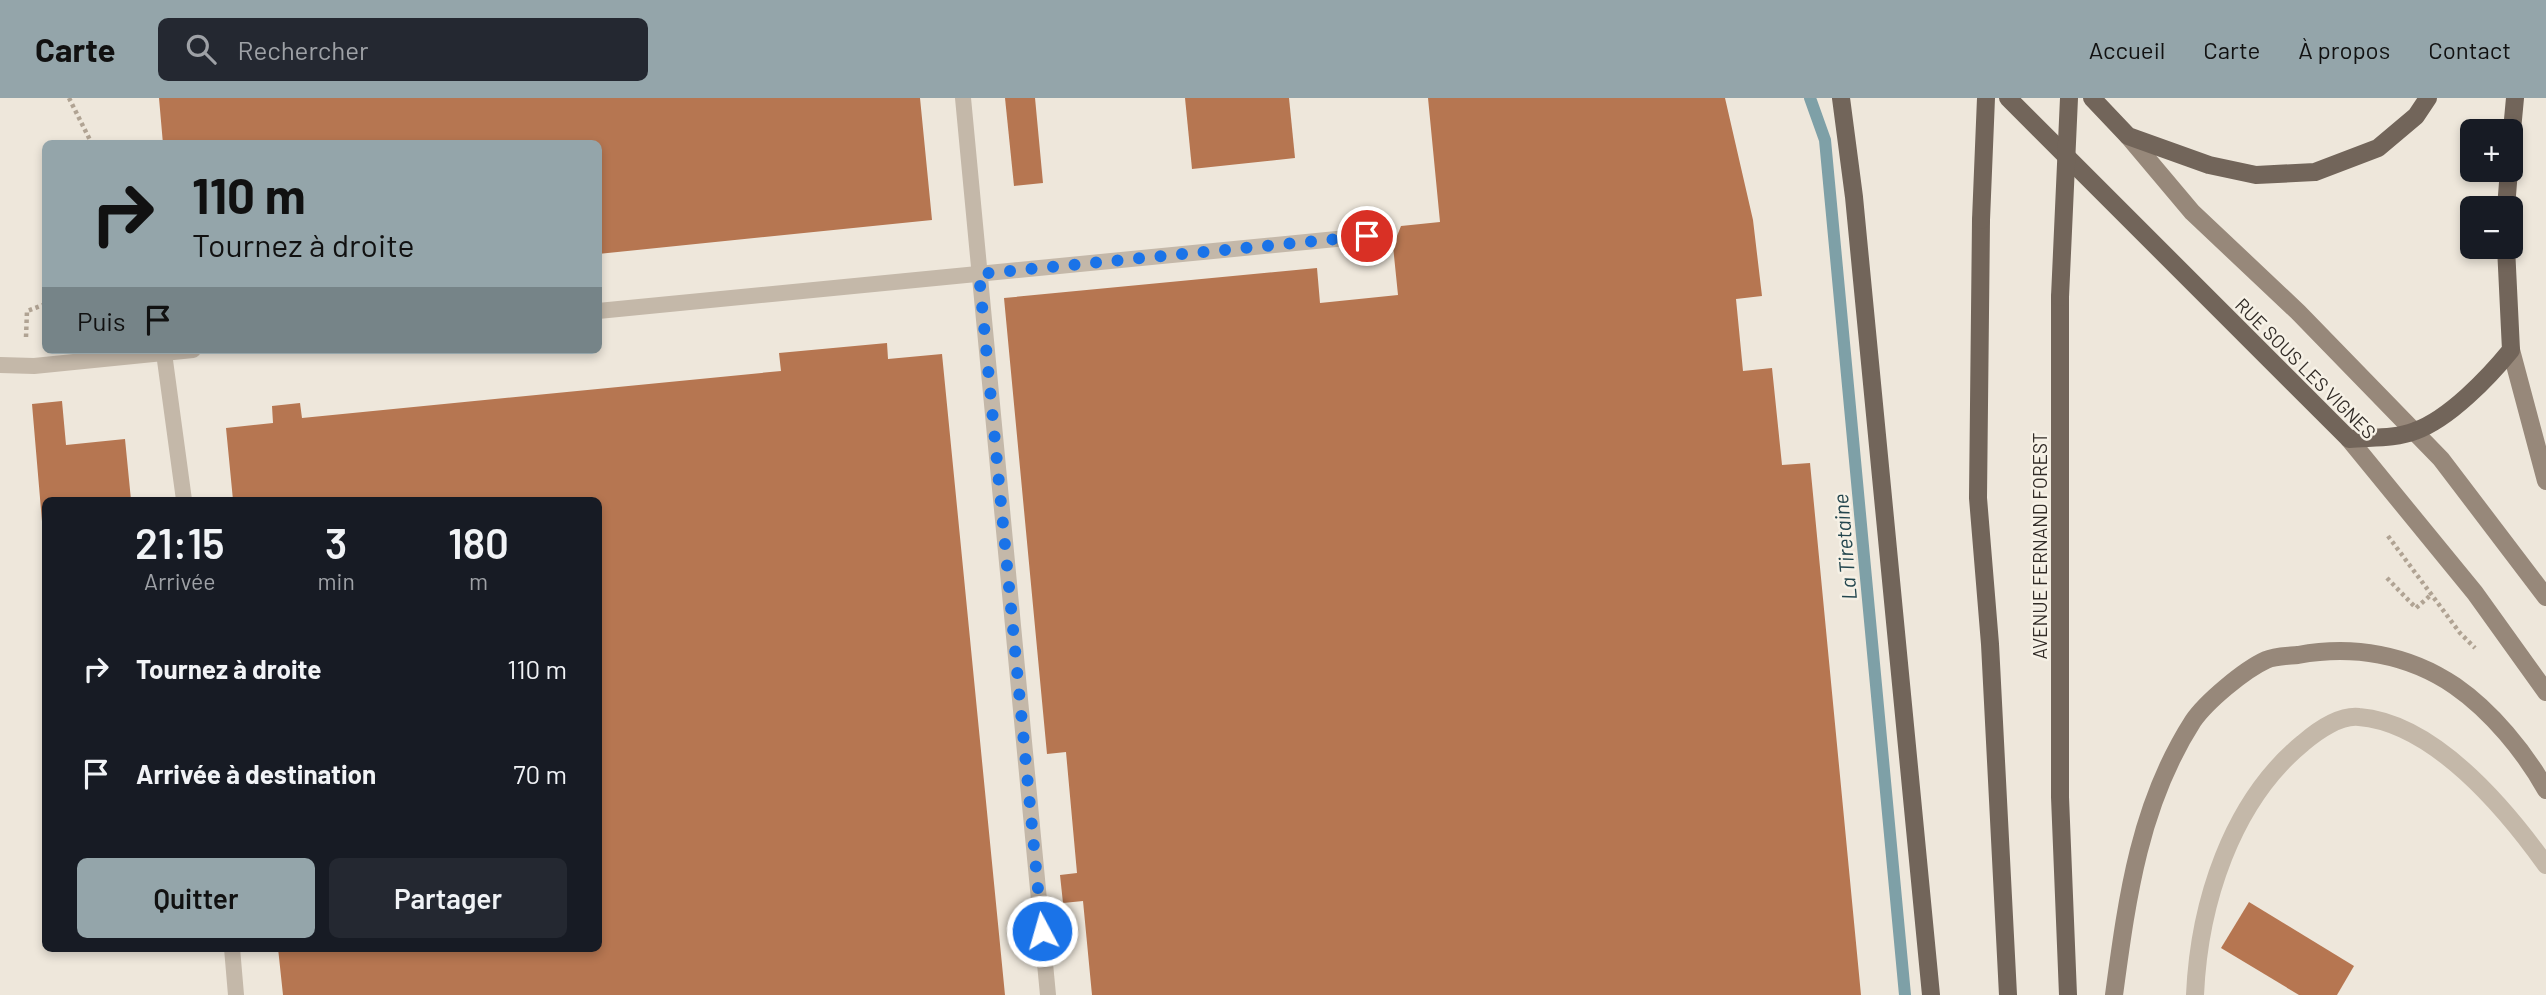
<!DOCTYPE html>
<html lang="fr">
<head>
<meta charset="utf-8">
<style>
	:root { --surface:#171b24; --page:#242831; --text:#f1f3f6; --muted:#9ea1a6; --accent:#94a5aa }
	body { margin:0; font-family:Barlow,sans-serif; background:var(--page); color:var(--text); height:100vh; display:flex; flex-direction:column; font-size:26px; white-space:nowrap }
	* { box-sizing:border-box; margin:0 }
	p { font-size:23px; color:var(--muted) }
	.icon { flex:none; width:38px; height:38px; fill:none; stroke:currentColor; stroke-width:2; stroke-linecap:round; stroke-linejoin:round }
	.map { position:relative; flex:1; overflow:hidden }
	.panel { position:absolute; left:42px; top:399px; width:560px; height:455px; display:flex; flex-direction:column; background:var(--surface); border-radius:10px; box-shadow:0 4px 10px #0003 }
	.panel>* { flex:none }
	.hud { position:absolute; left:42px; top:42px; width:560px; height:214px; border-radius:10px; box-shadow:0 4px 10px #0003; background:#94a5aa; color:#111; overflow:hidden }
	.tools { position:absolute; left:2460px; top:21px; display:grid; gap:14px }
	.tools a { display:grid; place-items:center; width:63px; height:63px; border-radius:10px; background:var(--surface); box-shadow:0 4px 10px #0003; font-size:35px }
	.pin { position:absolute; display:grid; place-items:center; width:60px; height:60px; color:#fff; margin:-30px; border:4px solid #fff; border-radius:50%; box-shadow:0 2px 7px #0007 }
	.me { position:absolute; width:77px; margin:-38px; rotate:354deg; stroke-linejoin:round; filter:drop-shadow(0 0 5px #0008) }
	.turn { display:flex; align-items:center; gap:24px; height:147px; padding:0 35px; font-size:32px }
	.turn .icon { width:91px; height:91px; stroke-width:2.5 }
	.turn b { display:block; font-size:49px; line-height:60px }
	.then { display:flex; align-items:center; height:66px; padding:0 35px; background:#0003; gap:14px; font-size:26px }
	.eta { display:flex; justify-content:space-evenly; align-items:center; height:119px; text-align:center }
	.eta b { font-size:42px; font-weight:600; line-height:49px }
	.button { display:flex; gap:14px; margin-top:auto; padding:14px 35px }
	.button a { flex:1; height:80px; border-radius:10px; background:var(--accent); color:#111; font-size:28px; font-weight:600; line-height:80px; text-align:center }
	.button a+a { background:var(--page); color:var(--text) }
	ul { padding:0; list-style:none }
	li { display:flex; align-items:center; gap:21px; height:105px; padding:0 35px }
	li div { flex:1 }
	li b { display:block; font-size:26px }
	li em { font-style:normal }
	header { display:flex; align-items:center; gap:42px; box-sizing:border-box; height:98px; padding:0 35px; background:var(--accent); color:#111 }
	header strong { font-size:33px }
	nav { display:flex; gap:38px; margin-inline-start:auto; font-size:24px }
	.search { width:490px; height:63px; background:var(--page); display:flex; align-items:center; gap:18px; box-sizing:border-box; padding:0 24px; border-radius:10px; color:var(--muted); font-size:26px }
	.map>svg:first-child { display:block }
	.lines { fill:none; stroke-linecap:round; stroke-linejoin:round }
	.stream { stroke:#7ea0a7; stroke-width:12 }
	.building { fill:#b67651 }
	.path { stroke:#b0a393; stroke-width:4.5; stroke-dasharray:3.5 3.5; stroke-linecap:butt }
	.lane { stroke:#c4b8a9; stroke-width:16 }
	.street { stroke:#c4b8a9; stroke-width:18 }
	.secondary { stroke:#97887a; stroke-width:18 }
	.primary { stroke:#72655a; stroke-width:18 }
	.primary-bridge { stroke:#72655a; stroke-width:18 }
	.route { stroke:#1a73e8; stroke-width:12; stroke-dasharray:0 21.6 }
	.labels { text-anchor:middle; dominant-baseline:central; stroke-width:5; stroke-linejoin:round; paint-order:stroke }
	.street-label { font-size:19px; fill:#322c27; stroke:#f6f1e6 }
	.water-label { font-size:21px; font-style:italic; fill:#23464e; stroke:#f6f1e6 }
</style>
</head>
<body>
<header>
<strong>Carte</strong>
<div class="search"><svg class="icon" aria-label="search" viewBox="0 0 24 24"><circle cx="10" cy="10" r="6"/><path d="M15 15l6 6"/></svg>Rechercher</div>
<nav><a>Accueil</a><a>Carte</a><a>À propos</a><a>Contact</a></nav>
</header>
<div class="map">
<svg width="2546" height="897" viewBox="0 0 2546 897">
	<rect width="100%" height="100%" fill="#eee7db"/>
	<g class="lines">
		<!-- stream -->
		<path class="stream" d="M1810,0L1825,42L1905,897"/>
	</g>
	<!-- building -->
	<g class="building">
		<path d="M159,0H920L932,122L598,156V46H163Z"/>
		<path d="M1005,0H1035L1043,85L1014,88Z"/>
		<path d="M1185,0H1289L1295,60L1192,71Z"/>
		<path d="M1428,0H1725L1753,122L1762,198L1736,201L1743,273L1772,270L1782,367L1810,365L1861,897H1092L1083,803L1063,805L1060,777L1077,775L1066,654L1047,656L1004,200L1317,170L1320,205L1398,197L1393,148L1401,128L1440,124Z"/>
		<path d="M887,245L888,261L942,256L1005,897H283L278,850H598V402H233L226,330L273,325L272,308L300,305L302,320L781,273L779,255Z"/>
		<path d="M62,303L66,347L125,341L131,402H46L44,447L32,306Z"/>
		<path d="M2249,804L2354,868L2337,897H2299L2221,850Z"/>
	</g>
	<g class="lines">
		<!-- path -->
		<g class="path">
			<path d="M69,0L92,46"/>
			<path d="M26,239L27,213L46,206"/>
			<path d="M2388,438L2460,535L2475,550"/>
			<path d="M2387,480L2416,510L2432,496"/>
		</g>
		<!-- lane -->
		<g class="lane">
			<path d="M963,0L1048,897"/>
			<path d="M598,213L1367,138"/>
			<path d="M164,255L184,402"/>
			<path d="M0,267L34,268L193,252"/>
			<path d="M232,850L236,897"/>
		</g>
		<!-- street -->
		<path class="street" d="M2195,897C2199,806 2231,704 2303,645C2317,633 2340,617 2359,619C2434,625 2505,710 2546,767"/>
		<!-- secondary -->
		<g class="secondary">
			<path d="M2128,38L2192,114L2298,214L2441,361L2546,499"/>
			<path d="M2511,252L2546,383"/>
			<path d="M2349,341L2475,495L2546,594"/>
			<path d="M2114,897C2127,801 2139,707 2193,623C2206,604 2244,572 2266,562C2275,558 2288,558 2298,557C2353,547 2408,556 2455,588C2491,613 2525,654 2546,692"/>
		</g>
		<!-- primary -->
		<g class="primary">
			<path d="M1841,0L1854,99L1931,897"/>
			<path d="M2008,0L2349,341C2370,339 2395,341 2415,333C2449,321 2489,279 2511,252L2506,149"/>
			<path d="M2092,0L2128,38L2209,67L2256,77L2315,74L2378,50L2416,18L2428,0"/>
			<path d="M2511,43L2515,0"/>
			<path d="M2506,110L2509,72"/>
			<path d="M1981,122L1978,400L1990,546L2008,897"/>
			<path d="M2060,199V699L2068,897"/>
		</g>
		<!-- primary-bridge -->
		<g class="primary-bridge">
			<path d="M1981,122L1986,0"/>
			<path d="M2060,199L2069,0"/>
		</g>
	</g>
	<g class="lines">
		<!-- route -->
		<path class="route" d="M1042,833L979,176L1367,138"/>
	</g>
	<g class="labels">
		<!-- street labels -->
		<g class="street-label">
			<text transform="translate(2306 270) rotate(45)">RUE SOUS LES VIGNES</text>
			<text transform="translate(2039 448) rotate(-90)">AVENUE FERNAND FOREST</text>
		</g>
		<!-- water labels -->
		<g class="water-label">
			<text transform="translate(1844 449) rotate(-95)">La Tiretaine</text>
		</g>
	</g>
</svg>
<div class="tools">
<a>+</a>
<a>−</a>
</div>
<div class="pin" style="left:1367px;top:138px;background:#d93025"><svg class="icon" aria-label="arrive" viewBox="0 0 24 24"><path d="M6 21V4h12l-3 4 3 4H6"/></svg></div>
<svg class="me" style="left:1042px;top:833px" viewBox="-20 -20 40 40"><circle r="17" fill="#1a73e8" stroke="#fff" stroke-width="3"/><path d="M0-11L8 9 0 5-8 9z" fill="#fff"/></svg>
<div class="hud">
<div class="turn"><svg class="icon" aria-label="right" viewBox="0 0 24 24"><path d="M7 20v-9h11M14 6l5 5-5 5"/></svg><div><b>110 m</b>Tournez à droite</div></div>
<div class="then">Puis<svg class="icon" aria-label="arrive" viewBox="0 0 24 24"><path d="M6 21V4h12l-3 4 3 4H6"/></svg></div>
</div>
<section class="panel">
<div class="eta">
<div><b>21:15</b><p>Arrivée</p></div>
<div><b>3</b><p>min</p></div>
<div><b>180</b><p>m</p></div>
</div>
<ul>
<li><svg class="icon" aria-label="right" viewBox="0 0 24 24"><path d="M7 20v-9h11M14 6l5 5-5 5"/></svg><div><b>Tournez à droite</b></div><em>110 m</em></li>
<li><svg class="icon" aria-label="arrive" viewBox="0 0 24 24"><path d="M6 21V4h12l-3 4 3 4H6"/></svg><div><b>Arrivée à destination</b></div><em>70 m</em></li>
</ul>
<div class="button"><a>Quitter</a><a>Partager</a></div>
</section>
</div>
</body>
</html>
